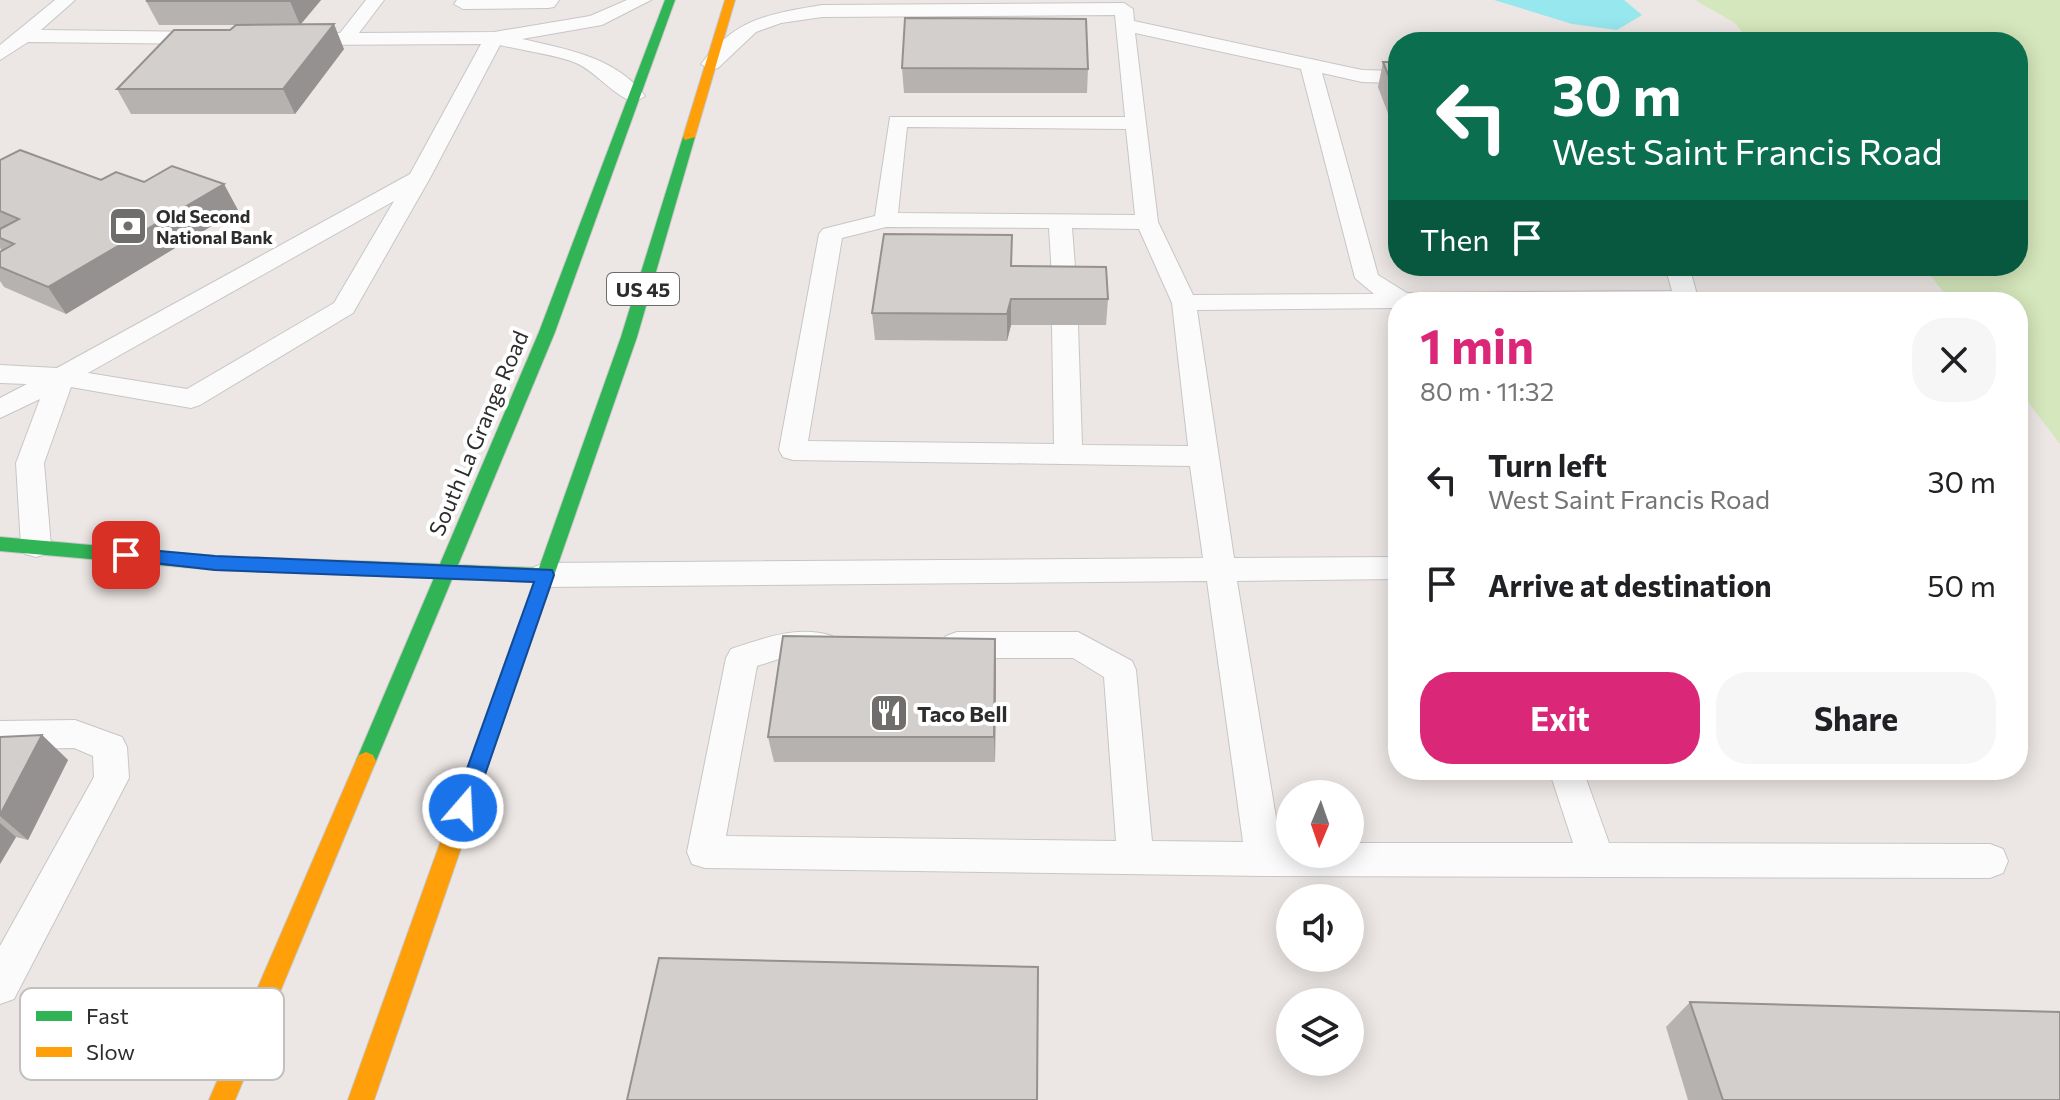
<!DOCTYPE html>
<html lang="en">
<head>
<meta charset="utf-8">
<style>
	:root { --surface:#fff; --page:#f6f6f6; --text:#202124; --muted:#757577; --accent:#db2777 }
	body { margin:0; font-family:Commissioner,sans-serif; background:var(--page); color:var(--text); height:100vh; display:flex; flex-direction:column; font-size:30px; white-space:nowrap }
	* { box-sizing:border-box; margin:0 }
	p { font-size:26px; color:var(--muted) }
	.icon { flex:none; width:44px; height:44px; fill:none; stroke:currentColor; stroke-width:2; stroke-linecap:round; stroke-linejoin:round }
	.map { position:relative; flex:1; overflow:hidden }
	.sheet { position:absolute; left:1388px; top:292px; width:640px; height:488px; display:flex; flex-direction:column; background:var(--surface); border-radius:32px; box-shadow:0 4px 20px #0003 }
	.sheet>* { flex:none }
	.hud { position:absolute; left:1388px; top:32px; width:640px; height:244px; border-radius:32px; box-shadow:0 4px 20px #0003; background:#0b6e4f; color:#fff; overflow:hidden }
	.needle { width:52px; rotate:182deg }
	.tools { position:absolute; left:1276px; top:780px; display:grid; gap:16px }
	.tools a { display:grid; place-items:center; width:88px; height:88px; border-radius:50%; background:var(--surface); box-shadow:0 4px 20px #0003; font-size:40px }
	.pin { position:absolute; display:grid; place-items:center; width:68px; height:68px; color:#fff; margin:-34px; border-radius:16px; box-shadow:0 4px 12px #0006 }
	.me { position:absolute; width:88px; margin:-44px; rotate:19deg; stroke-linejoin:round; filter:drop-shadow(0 0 6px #0008) }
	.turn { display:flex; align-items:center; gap:28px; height:168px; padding:0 32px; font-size:36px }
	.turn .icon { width:104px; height:104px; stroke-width:2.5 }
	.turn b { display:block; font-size:56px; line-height:68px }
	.then { display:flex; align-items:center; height:76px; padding:0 32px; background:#0003; gap:16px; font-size:30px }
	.round { display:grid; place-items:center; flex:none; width:84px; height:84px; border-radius:32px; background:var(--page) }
	.headline { display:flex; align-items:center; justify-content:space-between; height:136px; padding:0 32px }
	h1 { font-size:48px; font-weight:700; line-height:60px; color:var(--accent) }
	.button { display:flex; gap:16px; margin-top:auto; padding:16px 32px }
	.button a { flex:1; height:92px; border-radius:32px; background:var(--accent); color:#fff; font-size:32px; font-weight:700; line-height:92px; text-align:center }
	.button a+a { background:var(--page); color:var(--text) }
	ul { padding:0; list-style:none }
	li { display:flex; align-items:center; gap:24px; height:104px; padding:0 32px }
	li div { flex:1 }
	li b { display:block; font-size:30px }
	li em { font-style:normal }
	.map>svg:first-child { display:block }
	.green { fill:#d5e7bc }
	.water { fill:#96e8ee }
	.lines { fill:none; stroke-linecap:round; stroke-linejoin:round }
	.lane-casing { stroke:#c7c6c6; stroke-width:2 }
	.fast-casing { stroke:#c7c6c6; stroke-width:2 }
	.slow-casing { stroke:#c7c6c6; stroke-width:2 }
	.lane { fill:#fcfbfb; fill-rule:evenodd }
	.fast { fill:#30b455; fill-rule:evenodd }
	.slow { fill:#ff9f0a; fill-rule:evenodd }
	.wall { fill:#b5b2b0 }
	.shaded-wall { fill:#949190 }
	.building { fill:#d3cfcd; stroke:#949190; stroke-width:2 }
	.route { fill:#1a73e8; stroke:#114b97; stroke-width:2 }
	.labels { text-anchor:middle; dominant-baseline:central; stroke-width:8; stroke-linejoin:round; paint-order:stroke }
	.far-poi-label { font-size:18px; font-weight:bold; fill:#2d2d2d; stroke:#fff; text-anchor:start }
	.shield { fill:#fff; stroke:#6c6c6c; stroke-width:2 }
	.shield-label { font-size:20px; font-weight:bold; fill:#2d2d2d }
	.street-label { font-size:22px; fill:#2d2d2d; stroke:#fff }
	.poi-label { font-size:22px; font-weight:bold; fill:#2d2d2d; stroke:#fff; text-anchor:start }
	.key { fill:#fff; stroke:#c0c0c0; stroke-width:2 }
	.key-label { font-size:22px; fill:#2d2d2d }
</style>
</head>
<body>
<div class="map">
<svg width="2060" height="1100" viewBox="0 0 2060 1100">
	<rect width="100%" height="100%" fill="#ece7e4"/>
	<!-- green -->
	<path class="green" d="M1695,0H2060V444L2018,389V302H1951L1923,266H2018V42H1750L1735,23Z"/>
	<!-- water -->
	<path class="water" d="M1494,0H1624L1642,15L1617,30L1572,24Z"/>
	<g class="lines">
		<!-- lane casing -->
		<g class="lane-casing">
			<g id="lane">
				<path d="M55,0H75L41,30L208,32L218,38L208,44L28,42L0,60V45Z"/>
				<path d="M366,0H384L359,33L494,32L590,16L627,0H651L602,25L522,39C566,49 616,57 645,96L635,102C614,97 597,72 576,63C553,54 524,51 500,45L430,178L353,313L200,405L191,408L71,387L44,463L51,546L47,554L36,557L25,554L21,546L16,463L40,399L0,418V398L27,384L0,383V365L57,368L410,174L481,44L300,45L290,39L300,33H340ZM394,201L334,303L187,389L88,373Z"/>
				<path d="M457,0H559L554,7L548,8L463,9L454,4Z"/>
				<path d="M1124,3L1133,9L1134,21L1362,70L1398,71V83L1362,82L1322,73L1378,275L1407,293L1672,291L1665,266H1689L1699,302H1398V308L1197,310L1234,558L1398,557V579L1237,581L1280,842H1290V854H1350V843H1573L1549,770H1583L1609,843L1990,844L2003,849L2008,861L2003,873L1990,878L1264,876L705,868L692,864L687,852L726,658L731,649C764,638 798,625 832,636L837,645L832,654L821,658H782L757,666L726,836L1116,841L1104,677L1073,658H957L946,654L941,645L946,636L957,632H1078L1132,661L1136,670L1152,841L1243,842L1207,581L545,587L534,583L530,575L534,567L545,563L1203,558L1190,466L793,460L783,457L779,450L819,234L823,229L875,216L890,117H1125L1115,15L822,17L781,23L756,32L718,68L711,70L701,64C736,18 769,14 822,5ZM1135,33L1301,69L1355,278L1374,294L1193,295L1158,222ZM907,127L1126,129L1135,215L898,213ZM886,227L1049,228L1053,293L1056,298H1074L1077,293L1072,228L1139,229L1172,303L1188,446L1082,445L1078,325L1074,319H1056L1052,325L1054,444L808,441L842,238Z"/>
				<path d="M75,720L122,737L127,747L129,778L14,999L0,1004V946L94,777L93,756L74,748L0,749V721Z"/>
			</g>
		</g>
		<!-- fast casing -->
		<g class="fast-casing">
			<path id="fast" d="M665,0H675L555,332L458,565L539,568L621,337L683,137L693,134L695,137L637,337L476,800L469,802L462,800L458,793L534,582L452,579L376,761L373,767L366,770L359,767L356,761L434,578L215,570L0,551V537L215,556L440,564L539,332Z"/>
		</g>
		<!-- slow casing -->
		<g class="slow-casing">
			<g id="slow">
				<path d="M725,0H735L695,137L685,140L683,137Z"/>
				<path d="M366,752L373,755L376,761L235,1100H209L356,761L359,755Z"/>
				<path d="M469,784L476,786L480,793L374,1100H348L458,793L462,786Z"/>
			</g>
		</g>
		<!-- lane -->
		<use href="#lane" class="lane"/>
		<!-- fast -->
		<use href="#fast" class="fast"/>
		<!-- slow -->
		<use href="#slow" class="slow"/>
	</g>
	<!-- wall -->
	<g class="wall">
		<path d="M148,0H321L301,24L344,49L295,114H131L117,89L230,30L235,25H159L146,1Z"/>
		<path d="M1383,62H1398V140L1378,87Z"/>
		<path d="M902,68L1088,69L1087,93H904Z"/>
		<path d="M0,160L101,180L144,182L238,210L66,314L4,287L0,281V252L2,251L0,248Z"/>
		<path d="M1012,266L1108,299L1106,325H1011L1007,341L875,340L872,313Z"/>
		<path d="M1433,266H1535L1534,269H1434Z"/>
		<path d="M996,665L995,762H774L768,737Z"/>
		<path d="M42,735L68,760L28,840L16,837L0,864V737Z"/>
		<path d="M1690,1002L2060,1100H1688L1666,1027Z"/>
	</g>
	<!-- shaded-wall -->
	<g class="shaded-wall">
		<path d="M291,0H321L300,25L290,1Z"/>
		<path d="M334,24L344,49L295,114L283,89Z"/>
		<path d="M224,184L238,210L66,314L48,287Z"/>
		<path d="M1011,299V325L1007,341V314Z"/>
		<path d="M995,639L996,665L995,762L994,737Z"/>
		<path d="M42,735L68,760L28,840L0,816V815Z"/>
		<path d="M0,823L16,837L0,864Z"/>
	</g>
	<!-- building -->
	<g class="building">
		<path d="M148,0H291L290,1H146Z"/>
		<path d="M905,18L1086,19L1088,69L902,68Z"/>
		<path d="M334,24L283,89H117L174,30H230L236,25Z"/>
		<path d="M1383,62H1398V99Z"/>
		<path d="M20,150L101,180L116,172L144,182L172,166L224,184L48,287L0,267V252L14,244L0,238V229L19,219L0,211V160Z"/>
		<path d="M884,234L1012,235L1011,266L1106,267L1108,299H1011L1007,314L872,313Z"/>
		<path d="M783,636L995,639L994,737H768Z"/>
		<path d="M42,735L0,815V737Z"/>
		<path d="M659,958L1038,967L1037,1100H627Z"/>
		<path d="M1690,1002L2060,1012V1100H1723Z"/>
	</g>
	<!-- route -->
	<path class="route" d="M126,548L215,556L552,570L554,575L471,815L463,818L456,815L453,808L534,582L215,570L119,559L117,555L119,550Z"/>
	<!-- icons -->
	<defs>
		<g id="bank-square" transform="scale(2)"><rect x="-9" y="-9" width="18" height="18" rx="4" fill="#706e6d" stroke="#fff"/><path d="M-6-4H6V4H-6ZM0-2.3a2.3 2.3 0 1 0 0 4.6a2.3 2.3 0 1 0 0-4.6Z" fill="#fff"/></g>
		<g id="restaurant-square" transform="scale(2)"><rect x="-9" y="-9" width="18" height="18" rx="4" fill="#706e6d" stroke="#fff"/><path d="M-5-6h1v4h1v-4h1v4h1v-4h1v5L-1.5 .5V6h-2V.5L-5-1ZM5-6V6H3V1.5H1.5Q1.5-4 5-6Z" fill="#fff"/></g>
	</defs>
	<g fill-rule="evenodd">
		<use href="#bank-square" x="128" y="226"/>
		<use href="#restaurant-square" x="889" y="713"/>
	</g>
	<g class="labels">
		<!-- far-poi labels -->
		<g class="far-poi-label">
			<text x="156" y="216">Old Second<tspan x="156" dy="21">National Bank</tspan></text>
		</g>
		<!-- shield labels -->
		<rect class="shield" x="607" y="273" width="72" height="32" rx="6"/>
		<g class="shield-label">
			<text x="643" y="289">US 45</text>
		</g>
		<!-- street labels -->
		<g class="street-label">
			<text transform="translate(478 433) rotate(-67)">South La Grange Road</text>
		</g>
		<!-- poi labels -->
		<g class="poi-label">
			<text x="917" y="713">Taco Bell</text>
		</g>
	</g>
	<!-- legend -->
	<rect x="20" y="988" width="264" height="92" rx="12" class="key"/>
	<rect x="36" y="1011" width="36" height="10" fill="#30b455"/>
	<rect x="36" y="1047" width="36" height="10" fill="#ff9f0a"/>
	<g class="key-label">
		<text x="86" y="1024">Fast</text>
		<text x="86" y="1060">Slow</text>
	</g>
</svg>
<div class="tools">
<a><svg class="needle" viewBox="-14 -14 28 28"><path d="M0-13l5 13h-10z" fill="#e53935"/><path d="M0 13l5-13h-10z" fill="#757577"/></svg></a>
<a><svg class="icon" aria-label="sound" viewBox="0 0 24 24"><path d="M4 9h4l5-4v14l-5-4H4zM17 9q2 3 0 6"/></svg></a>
<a><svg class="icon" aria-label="layers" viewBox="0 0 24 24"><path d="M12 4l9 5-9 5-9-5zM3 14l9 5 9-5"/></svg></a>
</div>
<div class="pin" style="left:126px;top:555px;background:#d93025"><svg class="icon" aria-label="arrive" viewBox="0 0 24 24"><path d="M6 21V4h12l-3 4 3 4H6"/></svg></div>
<svg class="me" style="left:463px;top:808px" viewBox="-20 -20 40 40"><circle r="17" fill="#1a73e8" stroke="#fff" stroke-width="3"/><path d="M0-11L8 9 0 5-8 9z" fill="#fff"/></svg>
<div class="hud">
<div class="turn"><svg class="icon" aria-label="left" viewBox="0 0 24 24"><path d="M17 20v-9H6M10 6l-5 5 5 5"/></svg><div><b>30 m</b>West Saint Francis Road</div></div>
<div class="then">Then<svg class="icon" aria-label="arrive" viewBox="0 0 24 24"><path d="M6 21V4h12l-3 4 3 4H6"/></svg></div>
</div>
<section class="sheet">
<div class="headline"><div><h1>1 min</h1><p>80 m · 11:32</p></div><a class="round"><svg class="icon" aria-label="close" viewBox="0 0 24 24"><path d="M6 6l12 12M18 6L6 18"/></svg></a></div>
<ul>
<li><svg class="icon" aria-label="left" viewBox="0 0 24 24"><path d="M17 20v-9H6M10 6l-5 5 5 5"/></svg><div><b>Turn left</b><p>West Saint Francis Road</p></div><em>30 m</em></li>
<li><svg class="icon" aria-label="arrive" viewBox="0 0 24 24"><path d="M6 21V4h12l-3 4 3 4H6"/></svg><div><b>Arrive at destination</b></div><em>50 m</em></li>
</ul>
<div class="button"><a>Exit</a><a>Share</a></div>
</section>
</div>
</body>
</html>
